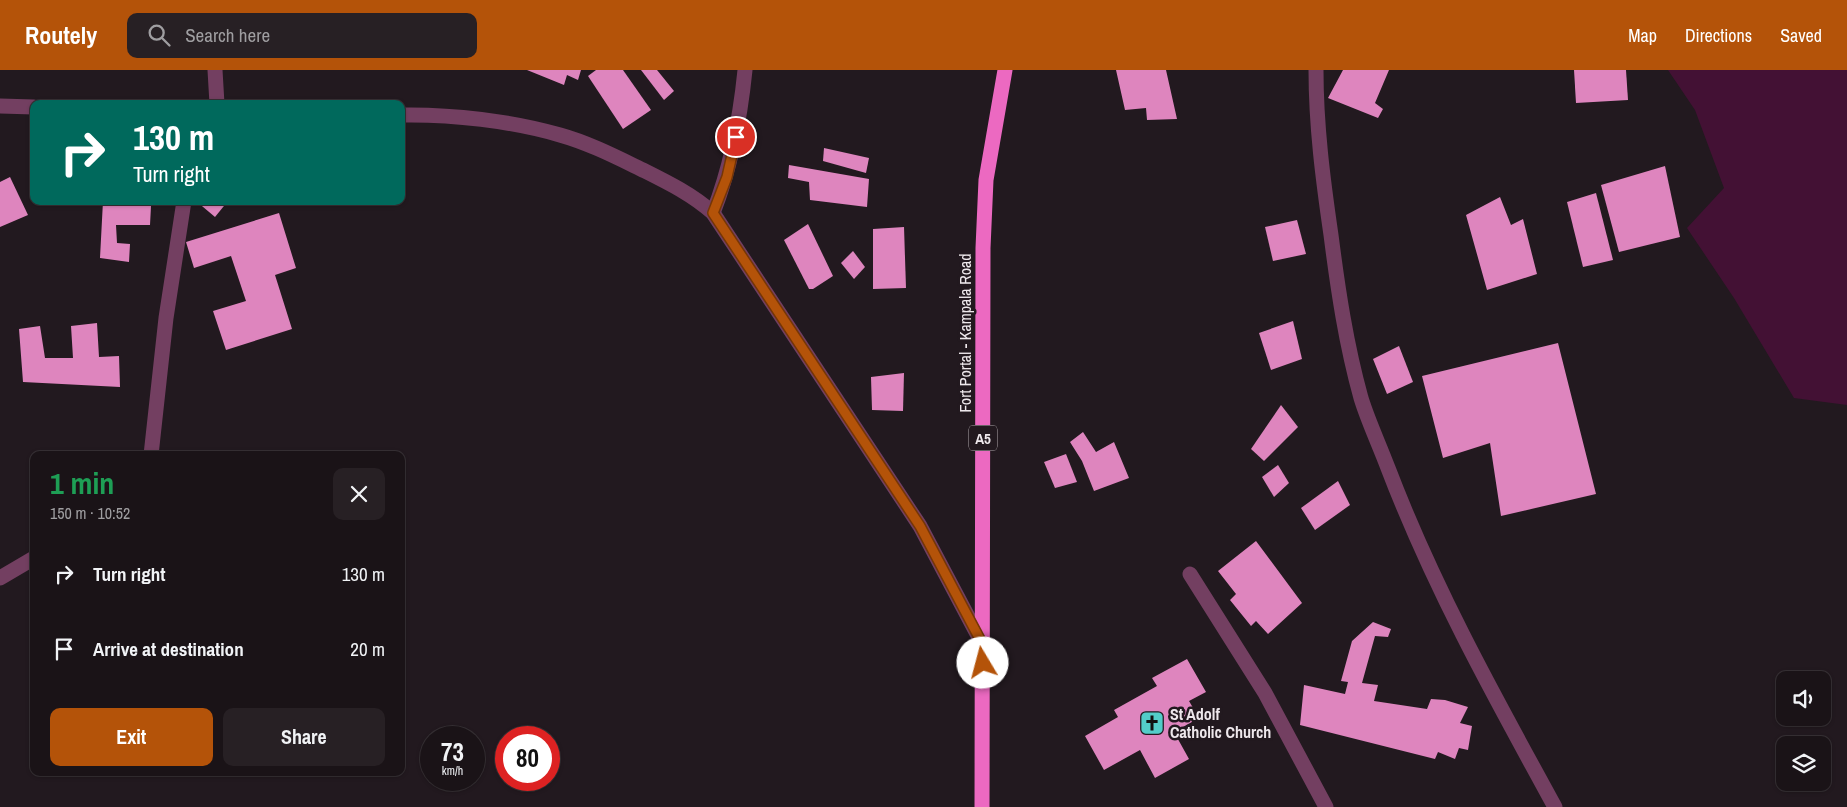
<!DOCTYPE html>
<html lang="en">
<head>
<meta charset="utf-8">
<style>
	:root { --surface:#1a1317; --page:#272024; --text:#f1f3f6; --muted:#9f9ea1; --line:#383236; --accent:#b45309 }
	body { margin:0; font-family:"Archivo Narrow",sans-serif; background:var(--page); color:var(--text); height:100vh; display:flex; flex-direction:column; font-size:19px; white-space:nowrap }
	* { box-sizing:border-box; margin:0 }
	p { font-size:16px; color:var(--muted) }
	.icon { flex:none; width:28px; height:28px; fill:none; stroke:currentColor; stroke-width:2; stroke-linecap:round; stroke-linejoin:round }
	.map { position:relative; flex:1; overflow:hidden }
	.panel { position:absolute; left:30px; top:381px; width:375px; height:325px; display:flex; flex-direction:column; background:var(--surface); border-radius:10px; box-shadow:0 1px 4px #0004,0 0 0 1px var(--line) }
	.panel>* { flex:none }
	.banner { position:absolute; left:30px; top:30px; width:375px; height:105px; border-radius:10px; box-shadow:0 1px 4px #0004,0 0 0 1px var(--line); background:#00695c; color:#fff; overflow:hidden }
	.buttons { position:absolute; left:1776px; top:601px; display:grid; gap:10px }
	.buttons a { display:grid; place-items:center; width:55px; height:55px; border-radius:10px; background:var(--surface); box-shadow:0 1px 4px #0004,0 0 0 1px var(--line); font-size:25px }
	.speed { position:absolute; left:420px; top:656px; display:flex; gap:10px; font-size:25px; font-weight:700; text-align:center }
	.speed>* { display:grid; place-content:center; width:65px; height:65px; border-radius:50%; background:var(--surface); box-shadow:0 1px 4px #0004,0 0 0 1px var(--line); line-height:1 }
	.speed small { font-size:12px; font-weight:400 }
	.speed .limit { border:8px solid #d22; background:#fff; color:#111 }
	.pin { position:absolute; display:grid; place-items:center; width:42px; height:42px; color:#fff; margin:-21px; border:2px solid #fff; border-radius:50%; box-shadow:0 1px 5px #0007 }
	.me { position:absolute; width:55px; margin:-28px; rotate:352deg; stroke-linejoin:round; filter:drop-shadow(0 0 4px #0008) }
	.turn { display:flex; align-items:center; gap:18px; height:105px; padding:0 20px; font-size:22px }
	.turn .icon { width:65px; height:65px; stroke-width:2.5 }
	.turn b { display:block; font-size:35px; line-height:42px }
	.round { display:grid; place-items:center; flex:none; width:52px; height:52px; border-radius:10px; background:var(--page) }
	.headline { display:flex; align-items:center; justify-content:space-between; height:85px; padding:0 20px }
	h1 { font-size:30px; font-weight:700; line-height:38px; color:#1e9e55 }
	.action { display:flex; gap:10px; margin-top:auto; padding:10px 20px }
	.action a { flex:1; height:58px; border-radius:10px; background:var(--accent); color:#fff; font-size:20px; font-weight:700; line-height:58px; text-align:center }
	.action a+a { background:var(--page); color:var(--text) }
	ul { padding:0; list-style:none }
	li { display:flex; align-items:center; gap:15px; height:75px; padding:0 20px }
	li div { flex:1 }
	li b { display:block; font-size:19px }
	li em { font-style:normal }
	header { display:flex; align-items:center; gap:30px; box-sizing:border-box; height:70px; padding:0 25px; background:var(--accent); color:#fff }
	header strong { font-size:24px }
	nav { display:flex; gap:28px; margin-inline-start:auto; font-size:18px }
	.search { width:350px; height:45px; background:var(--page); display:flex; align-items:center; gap:12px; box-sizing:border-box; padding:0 18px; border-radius:10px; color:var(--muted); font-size:19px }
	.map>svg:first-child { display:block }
	.green { fill:#431134 }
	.building { fill:#de85be }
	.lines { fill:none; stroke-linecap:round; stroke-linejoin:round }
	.street { stroke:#733f61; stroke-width:15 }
	.highway { stroke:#ec69c1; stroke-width:15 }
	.route-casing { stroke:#753606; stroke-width:12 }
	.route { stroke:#b45309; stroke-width:9 }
	.labels { text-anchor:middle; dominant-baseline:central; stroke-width:5; stroke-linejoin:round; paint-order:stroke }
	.shield { fill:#22191f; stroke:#b1aaae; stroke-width:1 }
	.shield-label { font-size:15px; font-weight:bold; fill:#eee8ec }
	.street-label { font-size:16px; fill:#eee8ec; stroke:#22191f }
	.poi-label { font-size:16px; font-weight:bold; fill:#eee8ec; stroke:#22191f; text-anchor:start }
</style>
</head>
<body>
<header>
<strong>Routely</strong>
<div class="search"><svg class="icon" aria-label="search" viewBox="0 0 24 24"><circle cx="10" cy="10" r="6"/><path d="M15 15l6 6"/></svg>Search here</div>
<nav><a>Map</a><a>Directions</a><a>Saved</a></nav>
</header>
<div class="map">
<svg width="1847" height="737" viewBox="0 0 1847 737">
	<rect width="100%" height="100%" fill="#22191f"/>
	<!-- green -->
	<path class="green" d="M1668,0H1847V335L1794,328L1734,228L1687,158L1724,118L1695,40Z"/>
	<!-- building -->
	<g class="building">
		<path d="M527,0H581L578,10L567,5L564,15Z"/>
		<path d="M596,0H623L651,40L623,59L588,6Z"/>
		<path d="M641,0H657L674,21L664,30Z"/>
		<path d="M1116,0H1166L1177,49L1147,50L1146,38L1125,40Z"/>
		<path d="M1343,0H1389L1375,33L1383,39L1378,48L1328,28Z"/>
		<path d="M1574,0H1626L1628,30L1576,33Z"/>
		<path d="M824,78L869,88L866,103L823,91Z"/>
		<path d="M789,95L869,109L867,137L810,130L809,112L788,108Z"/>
		<path d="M1665,96L1680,167L1619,182L1601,115Z"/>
		<path d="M10,107L28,145L0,157V112Z"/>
		<path d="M1596,123L1613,190L1583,197L1567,132Z"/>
		<path d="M1500,127L1511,155L1523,149L1537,204L1487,220L1466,145Z"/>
		<path d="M103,131H142V135L151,136L150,155H116L117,173L130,174L129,192L100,188Z"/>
		<path d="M196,131H228L215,147Z"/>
		<path d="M279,143L296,198L275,205L292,259L226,280L213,241L246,231L231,186L194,198L186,172Z"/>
		<path d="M1297,150L1306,184L1273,191L1265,157Z"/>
		<path d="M808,154L833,206L813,219H809L784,170Z"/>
		<path d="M904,157L906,218L873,219V159Z"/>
		<path d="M853,181L865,197L854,209L841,193Z"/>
		<path d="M1293,251L1302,289L1271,300L1259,263Z"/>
		<path d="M97,253L99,287L119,286L120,317L23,312L19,259L40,256L45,288H73L71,256Z"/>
		<path d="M1558,273L1596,424L1501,446L1490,373L1443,388L1422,306Z"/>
		<path d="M1399,276L1413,312L1387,324L1373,289Z"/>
		<path d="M904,303L903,341L872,340L871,307Z"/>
		<path d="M1281,335L1298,357L1264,391L1251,379Z"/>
		<path d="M1083,362L1096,382L1114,372L1129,408L1094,421L1082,391L1070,372Z"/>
		<path d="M1066,384L1077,412L1055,418L1044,392Z"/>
		<path d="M1278,395L1289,413L1274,427L1262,407Z"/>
		<path d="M1338,411L1350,435L1315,460L1301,438Z"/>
		<path d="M1256,471L1302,533L1268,564L1256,551L1251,556L1230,530L1236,524L1218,501Z"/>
		<path d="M1373,552L1391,559L1388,567L1375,566L1362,613L1378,615L1374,631L1427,639L1431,629L1445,630L1468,637L1460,653L1472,656L1468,680L1459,678L1455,689L1438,682L1435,689L1300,655L1304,615L1345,624L1348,612L1341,611L1352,571Z"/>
		<path d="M1187,589L1206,622L1189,631L1199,648L1174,662L1189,689L1155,708L1140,680L1104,700L1085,666L1118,647L1114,640L1157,616L1152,608Z"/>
	</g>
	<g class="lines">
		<!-- street -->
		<g class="street">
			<path d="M215,0L217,34"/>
			<path d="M1316,0C1316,56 1323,110 1331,165C1338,220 1346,274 1361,328C1368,351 1379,374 1388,398C1433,516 1494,626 1555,737"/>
			<path d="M0,36L34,37"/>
			<path d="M401,45C451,44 512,51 560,65C589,73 618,88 645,101C669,113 693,125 713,143L920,456L983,575"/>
			<path d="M713,143C731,97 740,50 745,0"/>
			<path d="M151,385L166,248L184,131"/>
			<path d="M1190,504L1265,623L1326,737"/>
			<path d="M0,508L34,488"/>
		</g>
		<!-- highway -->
		<path class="highway" d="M982,737L983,178L986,110L1005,0"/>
	</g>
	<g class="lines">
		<!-- route casing -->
		<g class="route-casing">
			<path id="route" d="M736,67L727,107L713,143L920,456L983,575V593"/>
		</g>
		<!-- route -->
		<use href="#route" class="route"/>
	</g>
	<!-- icons -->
	<defs>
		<g id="church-square" transform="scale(1.25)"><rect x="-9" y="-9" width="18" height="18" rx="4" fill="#53cdc9" stroke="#22191f"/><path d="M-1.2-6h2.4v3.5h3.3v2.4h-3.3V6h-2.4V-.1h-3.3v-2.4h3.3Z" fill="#111"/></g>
	</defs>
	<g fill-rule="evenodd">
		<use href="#church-square" x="1152" y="653"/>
	</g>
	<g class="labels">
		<!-- shield labels -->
		<rect class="shield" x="969" y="355.5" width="28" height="25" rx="4"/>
		<g class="shield-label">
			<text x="983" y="368">A5</text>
		</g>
		<!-- street labels -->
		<g class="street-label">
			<text transform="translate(965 263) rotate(-90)">Fort Portal - Kampala Road</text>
		</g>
		<!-- poi labels -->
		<g class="poi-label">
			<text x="1170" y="644">St Adolf<tspan x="1170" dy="18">Catholic Church</tspan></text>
		</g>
	</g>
</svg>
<div class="buttons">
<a><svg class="icon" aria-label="sound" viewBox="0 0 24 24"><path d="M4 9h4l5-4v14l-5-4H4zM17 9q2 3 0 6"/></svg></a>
<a><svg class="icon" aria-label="layers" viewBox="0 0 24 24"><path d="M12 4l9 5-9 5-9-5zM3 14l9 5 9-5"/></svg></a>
</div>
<div class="speed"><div>73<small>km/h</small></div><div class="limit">80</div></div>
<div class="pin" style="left:736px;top:67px;background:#d93025"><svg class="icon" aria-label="arrive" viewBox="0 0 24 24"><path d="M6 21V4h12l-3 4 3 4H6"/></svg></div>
<svg class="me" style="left:983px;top:593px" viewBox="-20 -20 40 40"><circle r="19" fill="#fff"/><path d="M0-13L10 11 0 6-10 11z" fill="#b45309"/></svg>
<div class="banner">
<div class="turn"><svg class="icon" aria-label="right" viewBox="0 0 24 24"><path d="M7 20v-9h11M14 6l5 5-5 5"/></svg><div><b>130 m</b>Turn right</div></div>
</div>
<section class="panel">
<div class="headline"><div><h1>1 min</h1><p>150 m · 10:52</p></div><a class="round"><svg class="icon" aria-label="close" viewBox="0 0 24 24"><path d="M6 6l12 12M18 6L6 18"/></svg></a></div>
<ul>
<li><svg class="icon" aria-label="right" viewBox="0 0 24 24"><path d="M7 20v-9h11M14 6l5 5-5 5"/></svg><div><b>Turn right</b></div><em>130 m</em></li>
<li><svg class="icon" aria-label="arrive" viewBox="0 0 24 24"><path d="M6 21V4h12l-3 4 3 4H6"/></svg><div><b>Arrive at destination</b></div><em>20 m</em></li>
</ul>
<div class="action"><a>Exit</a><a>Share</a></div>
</section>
</div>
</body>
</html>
